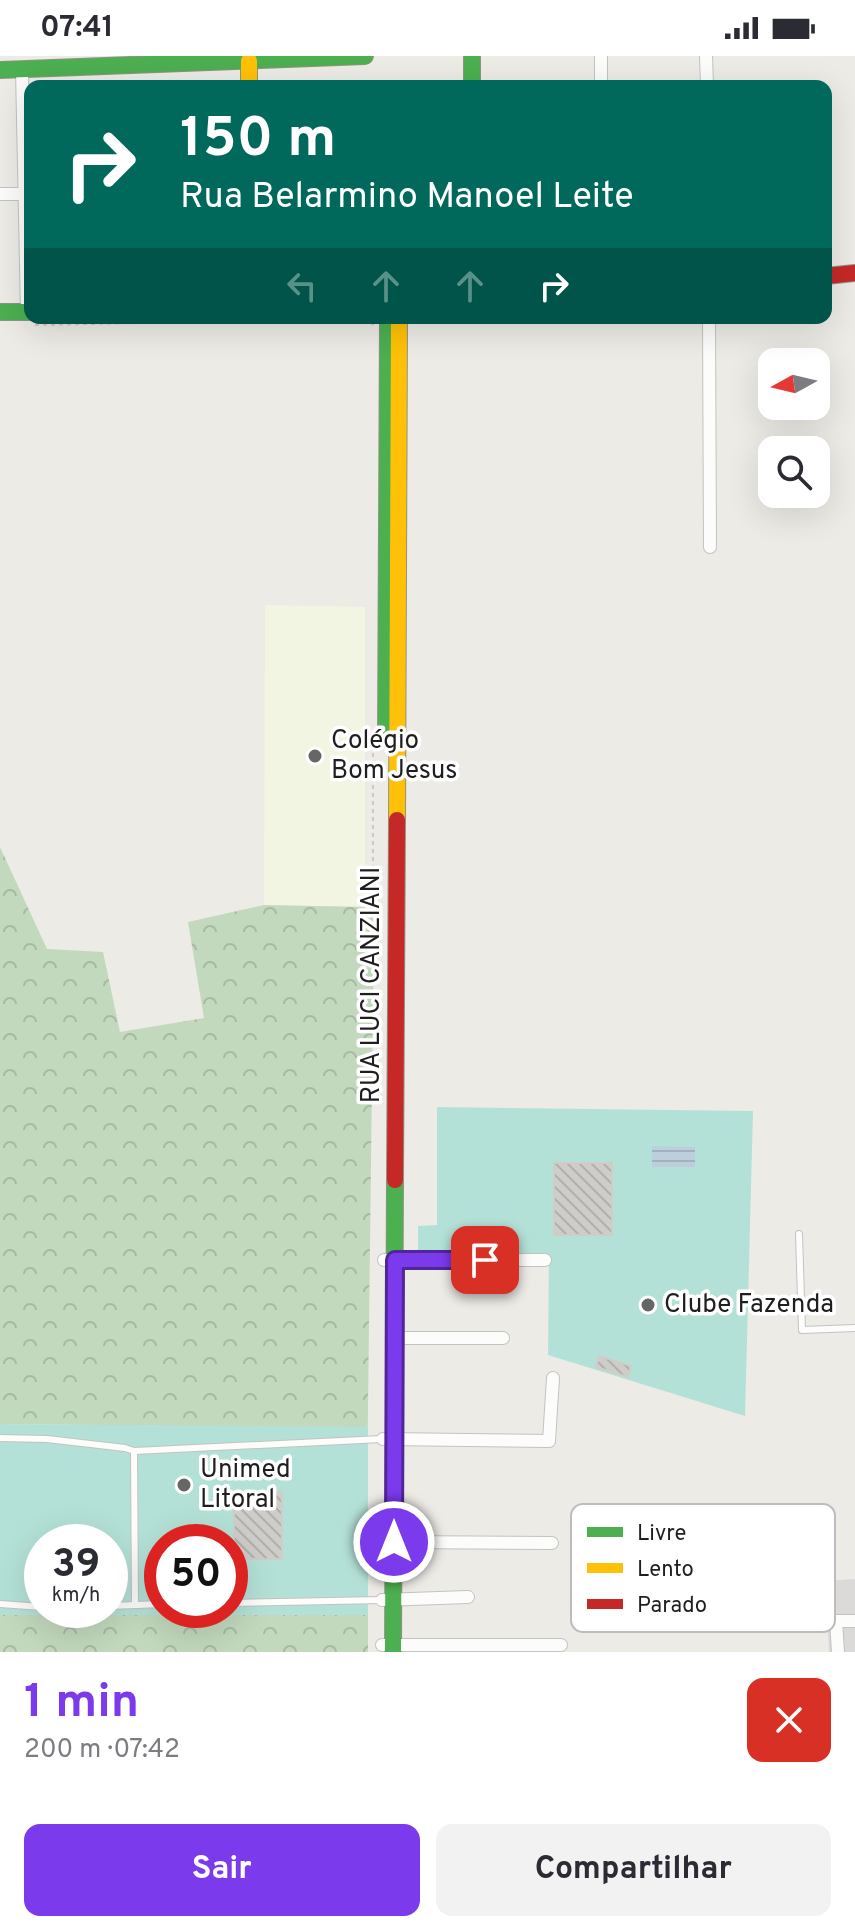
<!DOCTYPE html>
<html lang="pt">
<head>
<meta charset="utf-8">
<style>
	:root { --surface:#fff; --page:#f2f2f3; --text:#2b2b33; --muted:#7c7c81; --accent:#7c3aed }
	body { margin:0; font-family:Overpass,sans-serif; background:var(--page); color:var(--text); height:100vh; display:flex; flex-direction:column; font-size:30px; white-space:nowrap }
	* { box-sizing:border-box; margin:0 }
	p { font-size:26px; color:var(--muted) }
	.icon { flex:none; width:44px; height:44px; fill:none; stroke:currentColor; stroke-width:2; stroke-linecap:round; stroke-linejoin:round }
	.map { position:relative; height:1596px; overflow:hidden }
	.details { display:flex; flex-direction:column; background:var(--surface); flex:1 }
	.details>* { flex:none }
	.banner { position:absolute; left:24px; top:24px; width:808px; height:244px; border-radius:16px; box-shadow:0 8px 32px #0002; background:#00695c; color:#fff; overflow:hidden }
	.needle { width:52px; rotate:262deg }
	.tools { position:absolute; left:758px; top:292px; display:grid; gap:16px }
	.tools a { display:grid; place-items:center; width:72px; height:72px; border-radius:16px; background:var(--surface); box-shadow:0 8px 32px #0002; font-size:40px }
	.speed { position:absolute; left:24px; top:1468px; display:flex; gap:16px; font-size:40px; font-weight:700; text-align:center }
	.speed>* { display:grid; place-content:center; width:104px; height:104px; border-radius:50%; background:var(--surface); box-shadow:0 8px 32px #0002; line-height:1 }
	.speed small { font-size:20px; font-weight:400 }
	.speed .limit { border:12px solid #d22; background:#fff; color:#111 }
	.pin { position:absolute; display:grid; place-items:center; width:68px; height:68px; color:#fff; margin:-34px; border-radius:16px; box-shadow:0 4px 12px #0006 }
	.me { position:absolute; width:88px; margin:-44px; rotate:0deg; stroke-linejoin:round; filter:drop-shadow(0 0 6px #0008) }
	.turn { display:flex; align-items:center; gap:28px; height:168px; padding:0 24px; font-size:36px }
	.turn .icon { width:104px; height:104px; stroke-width:2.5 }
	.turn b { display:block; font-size:56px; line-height:68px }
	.lanes { display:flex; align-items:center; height:76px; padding:0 24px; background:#0003; justify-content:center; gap:40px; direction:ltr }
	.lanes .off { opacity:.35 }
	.round { display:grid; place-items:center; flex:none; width:84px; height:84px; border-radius:16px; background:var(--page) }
	.head { display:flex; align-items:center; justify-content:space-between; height:136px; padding:0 24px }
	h1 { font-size:48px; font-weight:700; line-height:60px; color:var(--accent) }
	.primary-button { display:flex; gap:16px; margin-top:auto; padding:16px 24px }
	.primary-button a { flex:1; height:92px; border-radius:16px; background:var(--accent); color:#fff; font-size:32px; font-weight:700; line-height:92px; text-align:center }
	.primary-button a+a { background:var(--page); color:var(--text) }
	.status { display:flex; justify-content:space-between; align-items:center; height:56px; padding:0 40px; background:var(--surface); direction:ltr }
	.status svg { height:22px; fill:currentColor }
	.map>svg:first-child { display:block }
	.residential { fill:#dbdad8 }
	.education { fill:#f2f5e2 }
	.forest { fill:url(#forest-crowns) }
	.pitch { fill:#b4e1d7; fill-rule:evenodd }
	.water { fill:url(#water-rules) }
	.building { fill:url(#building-back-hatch); stroke:#cfcdc8; stroke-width:2 }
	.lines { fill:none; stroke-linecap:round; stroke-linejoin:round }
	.lane-casing { stroke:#c3c3c1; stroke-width:8 }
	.street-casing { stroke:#c3c3c1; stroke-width:14 }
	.fast-casing { stroke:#8f9480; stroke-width:18 }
	.slow-casing { stroke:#8f9480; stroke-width:18 }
	.jam-casing { stroke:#8f9480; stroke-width:18 }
	.path { stroke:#d1c8c4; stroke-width:2; stroke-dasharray:4 4; stroke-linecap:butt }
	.lane { stroke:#fcfcfb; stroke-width:6 }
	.street { stroke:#fcfcfb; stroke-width:12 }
	.fast { stroke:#4caf50; stroke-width:16 }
	.slow { stroke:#ffc107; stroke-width:16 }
	.jam { stroke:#c62828; stroke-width:16 }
	.route-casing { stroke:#51269a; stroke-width:20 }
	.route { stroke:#7c3aed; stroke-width:14 }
	.poi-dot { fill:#666664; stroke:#fff; stroke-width:3 }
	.labels { text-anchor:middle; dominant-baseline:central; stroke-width:7; stroke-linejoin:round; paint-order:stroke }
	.poi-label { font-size:26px; fill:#1e1e1e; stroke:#fff; text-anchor:start }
	.street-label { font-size:26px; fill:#1e1e1e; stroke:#fff }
	.key { fill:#fff; stroke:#bcbcbc; stroke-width:2 }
	.key-label { font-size:22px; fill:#1e1e1e }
</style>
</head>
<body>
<div class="status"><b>07:41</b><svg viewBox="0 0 49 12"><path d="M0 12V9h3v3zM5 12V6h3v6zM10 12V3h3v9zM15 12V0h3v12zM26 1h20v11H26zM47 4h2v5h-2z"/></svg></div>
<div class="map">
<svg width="855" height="1596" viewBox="0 0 855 1596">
	<defs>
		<pattern id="forest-crowns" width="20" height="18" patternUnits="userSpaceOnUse" patternTransform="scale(2)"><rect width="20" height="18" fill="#c2d9bd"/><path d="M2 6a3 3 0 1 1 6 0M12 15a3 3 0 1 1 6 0" fill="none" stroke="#a6baa2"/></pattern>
		<pattern id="water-rules" width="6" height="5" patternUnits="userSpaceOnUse" patternTransform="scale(2)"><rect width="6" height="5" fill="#bccfdd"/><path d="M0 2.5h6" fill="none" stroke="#a1b1bd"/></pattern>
		<pattern id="building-back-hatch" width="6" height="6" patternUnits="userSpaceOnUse" patternTransform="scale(2)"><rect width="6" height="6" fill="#cfcdc9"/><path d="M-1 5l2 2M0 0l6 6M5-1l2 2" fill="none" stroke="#b1b0ac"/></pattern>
	</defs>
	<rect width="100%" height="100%" fill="#ecebe6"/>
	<!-- residential -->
	<path class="residential" d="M855,1523V1596H829L825,1525Z"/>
	<!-- education -->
	<path class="education" d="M265,549L365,551V851L264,849Z"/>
	<!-- forest -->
	<g class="forest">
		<path d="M0,791L47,893L103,896L120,976L204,962L188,866L264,849L365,851L374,862L366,1515L230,1486H162L146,1476L290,1371L0,1368Z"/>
		<rect x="0" y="1559" width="368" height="37"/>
	</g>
	<!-- pitch -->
	<g class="pitch">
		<path d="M437,1051L753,1055L745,1360L548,1299L549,1200L418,1198V1170L437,1169Z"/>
		<path d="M0,1368L368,1371V1559H0ZM42,1486H110V1554H42ZM162,1486H230V1554H162Z"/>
	</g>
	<!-- water -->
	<path class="water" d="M652,1090L695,1091V1111H652Z"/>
	<!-- building -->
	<g class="building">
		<rect x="554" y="1107" width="58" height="72"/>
		<path d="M599,1300L631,1310L628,1321L596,1311Z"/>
		<path d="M282,1436V1503H234V1437Z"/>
	</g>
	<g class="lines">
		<!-- lane casing -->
		<g class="lane-casing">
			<g id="lane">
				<path d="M799,1178L802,1274L855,1272"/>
				<path d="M0,1382L47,1383L125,1392L134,1395L135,1549"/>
				<path d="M134,1395L382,1383"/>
				<path d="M230,1547L382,1544"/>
				<path d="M0,1548L42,1551"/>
				<path d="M110,1550L162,1548"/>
			</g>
		</g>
		<!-- street casing -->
		<g class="street-casing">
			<g id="street">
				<path d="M601,0V30"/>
				<path d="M706,0L707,30"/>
				<path d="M22,13L27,256"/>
				<path d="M0,138H30"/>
				<path d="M709,262L710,491"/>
				<path d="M384,1204H545"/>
				<path d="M394,1282H503"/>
				<path d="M383,1383L549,1385L553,1322"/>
				<path d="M394,1486L552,1487"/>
				<path d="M382,1544L468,1541"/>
				<path d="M382,1589H561"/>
				<path d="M838,1596L836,1565H855"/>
			</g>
		</g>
		<!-- fast casing -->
		<g class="fast-casing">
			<g id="fast">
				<path d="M472,0V30"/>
				<path d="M0,14L365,0"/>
				<path d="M0,256H30"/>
				<path d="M386,680L388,262"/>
				<path d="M393,1596L395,1124"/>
			</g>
		</g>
		<!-- slow casing -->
		<g class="slow-casing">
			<g id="slow">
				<path d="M249,5V30"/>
				<path d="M397,764L399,262"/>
			</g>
		</g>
		<!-- jam casing -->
		<g class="jam-casing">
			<g id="jam">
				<path d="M826,220L855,217"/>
				<path d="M395,1124L397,764"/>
			</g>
		</g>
		<!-- path -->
		<g class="path">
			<path d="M35,269L359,263L368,265L375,270"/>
			<path d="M373,689V830L380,841"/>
		</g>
		<!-- lane -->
		<use href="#lane" class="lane"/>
		<!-- street -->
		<use href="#street" class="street"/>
		<!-- fast -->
		<use href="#fast" class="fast"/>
		<!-- slow -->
		<use href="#slow" class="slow"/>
		<!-- jam -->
		<use href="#jam" class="jam"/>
	</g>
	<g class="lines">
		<!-- route casing -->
		<g class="route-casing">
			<path id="route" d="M394,1486L395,1204H485"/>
		</g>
		<!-- route -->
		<use href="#route" class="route"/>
	</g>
	<!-- markers -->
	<g class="poi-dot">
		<circle cx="315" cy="700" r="8"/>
		<circle cx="648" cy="1249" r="8"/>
		<circle cx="184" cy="1429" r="8"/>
	</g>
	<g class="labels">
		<!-- poi labels -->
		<g class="poi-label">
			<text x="331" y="685">Colégio<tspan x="331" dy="30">Bom Jesus</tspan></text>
			<text x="664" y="1249">Clube Fazenda</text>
			<text x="200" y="1414">Unimed<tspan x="200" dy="30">Litoral</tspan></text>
		</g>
		<!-- street labels -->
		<g class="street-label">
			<text transform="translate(372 929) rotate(-90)">RUA LUCI CANZIANI</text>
		</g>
	</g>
	<!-- legend -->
	<rect x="571" y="1448" width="264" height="128" rx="12" class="key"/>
	<rect x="587" y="1471" width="36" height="10" fill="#4caf50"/>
	<rect x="587" y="1507" width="36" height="10" fill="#ffc107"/>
	<rect x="587" y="1543" width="36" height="10" fill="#c62828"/>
	<g class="key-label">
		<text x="637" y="1484">Livre</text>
		<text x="637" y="1520">Lento</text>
		<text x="637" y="1556">Parado</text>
	</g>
</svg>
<div class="tools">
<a><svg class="needle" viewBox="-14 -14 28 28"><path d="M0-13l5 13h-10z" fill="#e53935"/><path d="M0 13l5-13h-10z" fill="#7c7c81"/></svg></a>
<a><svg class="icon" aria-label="search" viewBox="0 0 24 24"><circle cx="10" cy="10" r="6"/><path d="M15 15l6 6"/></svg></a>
</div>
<div class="speed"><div>39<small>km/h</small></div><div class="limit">50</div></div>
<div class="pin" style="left:485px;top:1204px;background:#d93025"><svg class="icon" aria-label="arrive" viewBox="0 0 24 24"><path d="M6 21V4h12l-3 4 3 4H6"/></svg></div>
<svg class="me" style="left:394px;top:1486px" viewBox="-20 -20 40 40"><circle r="17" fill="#7c3aed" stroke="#fff" stroke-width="3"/><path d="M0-11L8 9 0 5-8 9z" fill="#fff"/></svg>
<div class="banner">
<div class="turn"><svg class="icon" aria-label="right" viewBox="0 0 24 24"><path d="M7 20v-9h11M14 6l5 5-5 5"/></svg><div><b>150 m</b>Rua Belarmino Manoel Leite</div></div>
<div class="lanes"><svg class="icon off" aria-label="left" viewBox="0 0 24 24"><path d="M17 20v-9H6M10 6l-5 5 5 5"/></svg><svg class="icon off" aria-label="ahead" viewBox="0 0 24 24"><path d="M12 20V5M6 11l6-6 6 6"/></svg><svg class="icon off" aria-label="ahead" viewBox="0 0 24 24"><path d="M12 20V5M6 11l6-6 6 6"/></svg><svg class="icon" aria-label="right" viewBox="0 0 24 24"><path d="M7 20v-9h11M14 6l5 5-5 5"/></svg></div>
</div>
</div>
<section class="details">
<div class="head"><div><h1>1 min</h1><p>200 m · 07:42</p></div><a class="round" style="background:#d93025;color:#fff"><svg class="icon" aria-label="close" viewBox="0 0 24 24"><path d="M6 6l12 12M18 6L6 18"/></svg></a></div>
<div class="primary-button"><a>Sair</a><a>Compartilhar</a></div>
</section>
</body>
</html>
